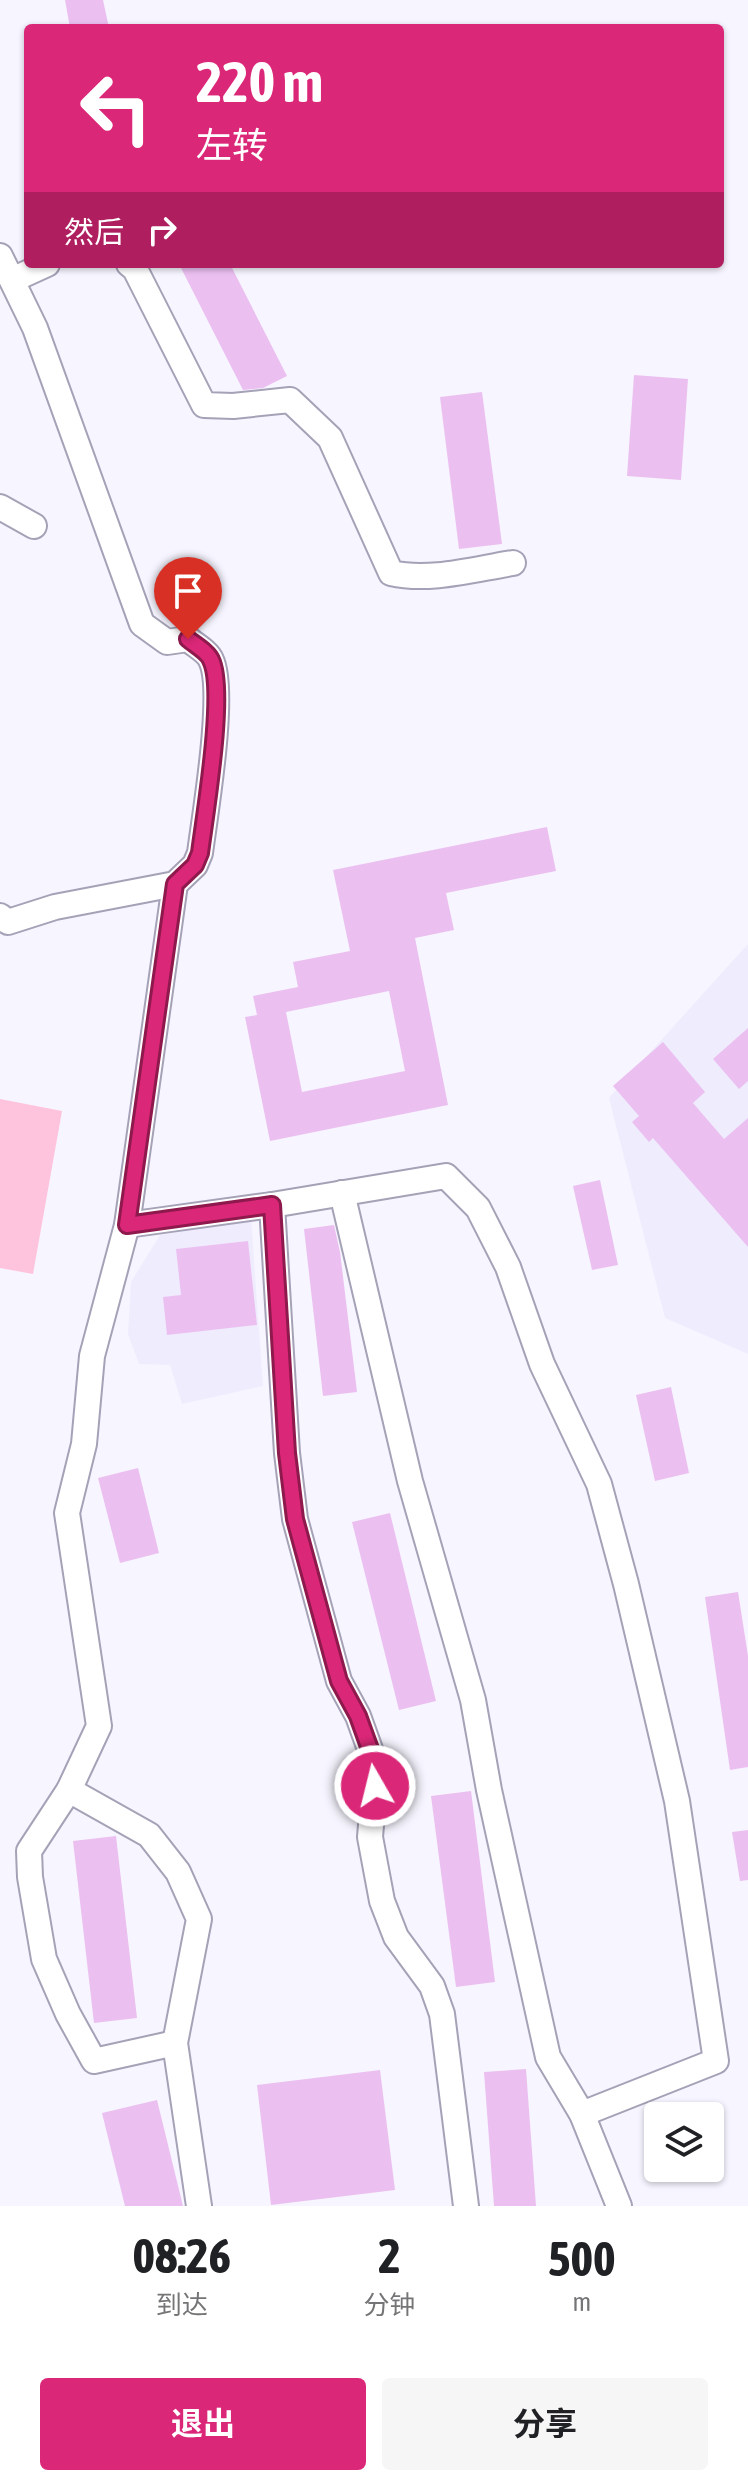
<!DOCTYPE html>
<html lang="zh">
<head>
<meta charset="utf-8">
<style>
	:root { --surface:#fff; --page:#f6f6f6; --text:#202124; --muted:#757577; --accent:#db2777 }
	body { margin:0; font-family:"Asap Condensed","Noto Sans SC",sans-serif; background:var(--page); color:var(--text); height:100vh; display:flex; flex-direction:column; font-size:30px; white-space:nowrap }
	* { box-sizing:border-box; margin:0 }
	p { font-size:26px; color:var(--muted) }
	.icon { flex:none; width:44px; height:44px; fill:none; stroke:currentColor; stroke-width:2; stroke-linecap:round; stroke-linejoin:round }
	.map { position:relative; height:2206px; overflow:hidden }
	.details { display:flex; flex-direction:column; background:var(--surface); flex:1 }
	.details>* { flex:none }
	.banner { position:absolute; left:24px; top:24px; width:700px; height:244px; border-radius:8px; box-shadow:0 2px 6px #0004; background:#db2777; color:#fff; overflow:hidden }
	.controls { position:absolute; left:644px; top:2102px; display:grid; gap:16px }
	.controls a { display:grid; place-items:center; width:80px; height:80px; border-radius:8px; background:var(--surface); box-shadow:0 2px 6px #0004; font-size:40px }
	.pin { position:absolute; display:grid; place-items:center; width:68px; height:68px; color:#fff; margin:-82px -34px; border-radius:50% 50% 50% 0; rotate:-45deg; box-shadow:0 0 8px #0007 }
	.pin .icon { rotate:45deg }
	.me { position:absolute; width:88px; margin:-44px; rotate:352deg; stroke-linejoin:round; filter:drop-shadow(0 0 6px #0008) }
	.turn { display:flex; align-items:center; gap:28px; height:168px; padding:0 40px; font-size:36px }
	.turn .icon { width:104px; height:104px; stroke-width:2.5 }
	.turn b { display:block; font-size:56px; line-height:68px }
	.then { display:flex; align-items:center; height:76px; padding:0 40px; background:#0003; gap:16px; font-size:30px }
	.eta { display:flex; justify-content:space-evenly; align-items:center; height:136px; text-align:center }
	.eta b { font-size:48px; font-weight:700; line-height:56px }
	.button { display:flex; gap:16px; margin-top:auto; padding:16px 40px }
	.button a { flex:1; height:92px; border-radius:8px; background:var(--accent); color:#fff; font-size:32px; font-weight:700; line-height:92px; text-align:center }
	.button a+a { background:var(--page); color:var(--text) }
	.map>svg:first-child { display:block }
	.built { fill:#efecfe }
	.green { fill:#ffc4dd }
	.building { fill:#ebc0f1; fill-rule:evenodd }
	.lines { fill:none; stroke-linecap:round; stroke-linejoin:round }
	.minor-casing { stroke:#a5a2b7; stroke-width:28 }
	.minor { stroke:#fff; stroke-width:24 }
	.route-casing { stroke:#8e194d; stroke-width:20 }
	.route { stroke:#db2777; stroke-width:14 }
</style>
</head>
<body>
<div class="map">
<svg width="748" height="2206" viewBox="0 0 748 2206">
	<rect width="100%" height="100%" fill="#f7f5ff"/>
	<!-- built -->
	<g class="built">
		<path d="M748,944V1354L665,1318L609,1098Z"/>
		<path d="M251,1218L263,1386L182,1404L170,1365L139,1364L128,1334L131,1282L160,1235Z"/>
	</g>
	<!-- green -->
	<path class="green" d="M0,1099L62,1111L33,1274L0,1268Z"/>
	<!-- building -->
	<g class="building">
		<path d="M65,0H103L109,28H70Z"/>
		<path d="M179,264H230L287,376L263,388L243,390Z"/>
		<path d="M634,375L688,379L681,480L627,476Z"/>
		<path d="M482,392L502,544L459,549L440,397Z"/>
		<path d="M547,827L556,871L446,893L454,930L415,938L448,1105L270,1141L245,1017L257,1015L253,996L298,987L293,962L350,951L333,870ZM389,991L405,1071L302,1092L286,1012Z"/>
		<path d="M748,1028V1081L739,1089L713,1059Z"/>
		<path d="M663,1042L705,1092L693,1103L724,1139L748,1118V1247L653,1138L649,1142L632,1122L639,1116L613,1086Z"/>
		<path d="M600,1180L618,1265L592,1270L573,1186Z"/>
		<path d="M334,1225L340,1252L357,1392L323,1396L304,1229Z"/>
		<path d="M248,1241L257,1325L167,1335L163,1297L181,1295L176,1249Z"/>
		<path d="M671,1387L689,1473L655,1481L636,1395Z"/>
		<path d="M138,1468L159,1553L120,1563L98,1478Z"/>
		<path d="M390,1513L436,1701L399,1710L352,1522Z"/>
		<path d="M738,1592L748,1656V1767L730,1770L705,1597Z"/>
		<path d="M471,1791L495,1982L456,1987L431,1796Z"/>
		<path d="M748,1830V1880L740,1881L732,1832Z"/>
		<path d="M116,1836L137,2018L94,2023L73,1841Z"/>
		<path d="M526,2069L536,2206H494L484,2072Z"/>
		<path d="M380,2070L395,2190L271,2205L257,2085Z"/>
		<path d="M157,2100L183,2206H125L102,2113Z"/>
	</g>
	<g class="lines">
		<!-- minor casing -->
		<g class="minor-casing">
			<g id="minor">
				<path d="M0,256L35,328L142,624L167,642L188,639C195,645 208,652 211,660C226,691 205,814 200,853L195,865L175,884L55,907L8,922L0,916"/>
				<path d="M129,264L135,269L204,405L233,406L290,400L330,438L391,573C430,582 474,569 513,563"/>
				<path d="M12,280L47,264"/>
				<path d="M0,507L34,526"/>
				<path d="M342,1193L410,1481L473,1700L489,1790L548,2057L582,2114L619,2206"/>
				<path d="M272,1205L287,1453L295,1519L339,1681L358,1716L376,1766L370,1837L382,1901L396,1937L432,1986L442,2014L466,2206"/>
				<path d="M127,1225L272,1205L446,1176L478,1208L508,1267L542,1364L599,1484L626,1584L677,1801L716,2061L582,2114"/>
				<path d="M69,1790L149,1835L178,1872L199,1919L175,2043L199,2206"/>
				<path d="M175,2043L94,2061L68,2014L44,1959L30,1877L29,1851L69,1790L99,1726L67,1513L84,1444L92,1356L127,1225L175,884"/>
			</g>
		</g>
		<!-- minor -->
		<use href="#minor" class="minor"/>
	</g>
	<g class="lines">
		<!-- route casing -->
		<g class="route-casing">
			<path id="route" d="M188,639C195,645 208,652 211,660C226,690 205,814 200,853L195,865L175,884L127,1225L272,1205L287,1453L295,1519L339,1681L358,1716L376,1766L375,1786"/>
		</g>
		<!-- route -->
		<use href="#route" class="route"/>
	</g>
</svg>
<div class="controls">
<a><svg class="icon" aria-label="layers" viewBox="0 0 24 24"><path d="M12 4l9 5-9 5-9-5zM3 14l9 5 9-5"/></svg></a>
</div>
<div class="pin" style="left:188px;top:639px;background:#d93025"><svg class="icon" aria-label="arrive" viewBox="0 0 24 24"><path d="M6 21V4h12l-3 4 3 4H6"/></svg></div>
<svg class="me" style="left:375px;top:1786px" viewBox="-20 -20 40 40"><circle r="17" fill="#db2777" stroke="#fff" stroke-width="3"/><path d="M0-11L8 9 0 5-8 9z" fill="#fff"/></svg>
<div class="banner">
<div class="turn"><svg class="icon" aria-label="left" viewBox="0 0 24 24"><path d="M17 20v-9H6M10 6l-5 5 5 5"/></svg><div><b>220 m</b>左转</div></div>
<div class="then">然后<svg class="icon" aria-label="right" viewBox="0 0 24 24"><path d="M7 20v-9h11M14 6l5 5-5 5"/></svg></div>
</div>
</div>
<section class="details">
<div class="eta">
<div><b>08:26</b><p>到达</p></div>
<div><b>2</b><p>分钟</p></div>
<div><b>500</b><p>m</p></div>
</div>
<div class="button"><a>退出</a><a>分享</a></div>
</section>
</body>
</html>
